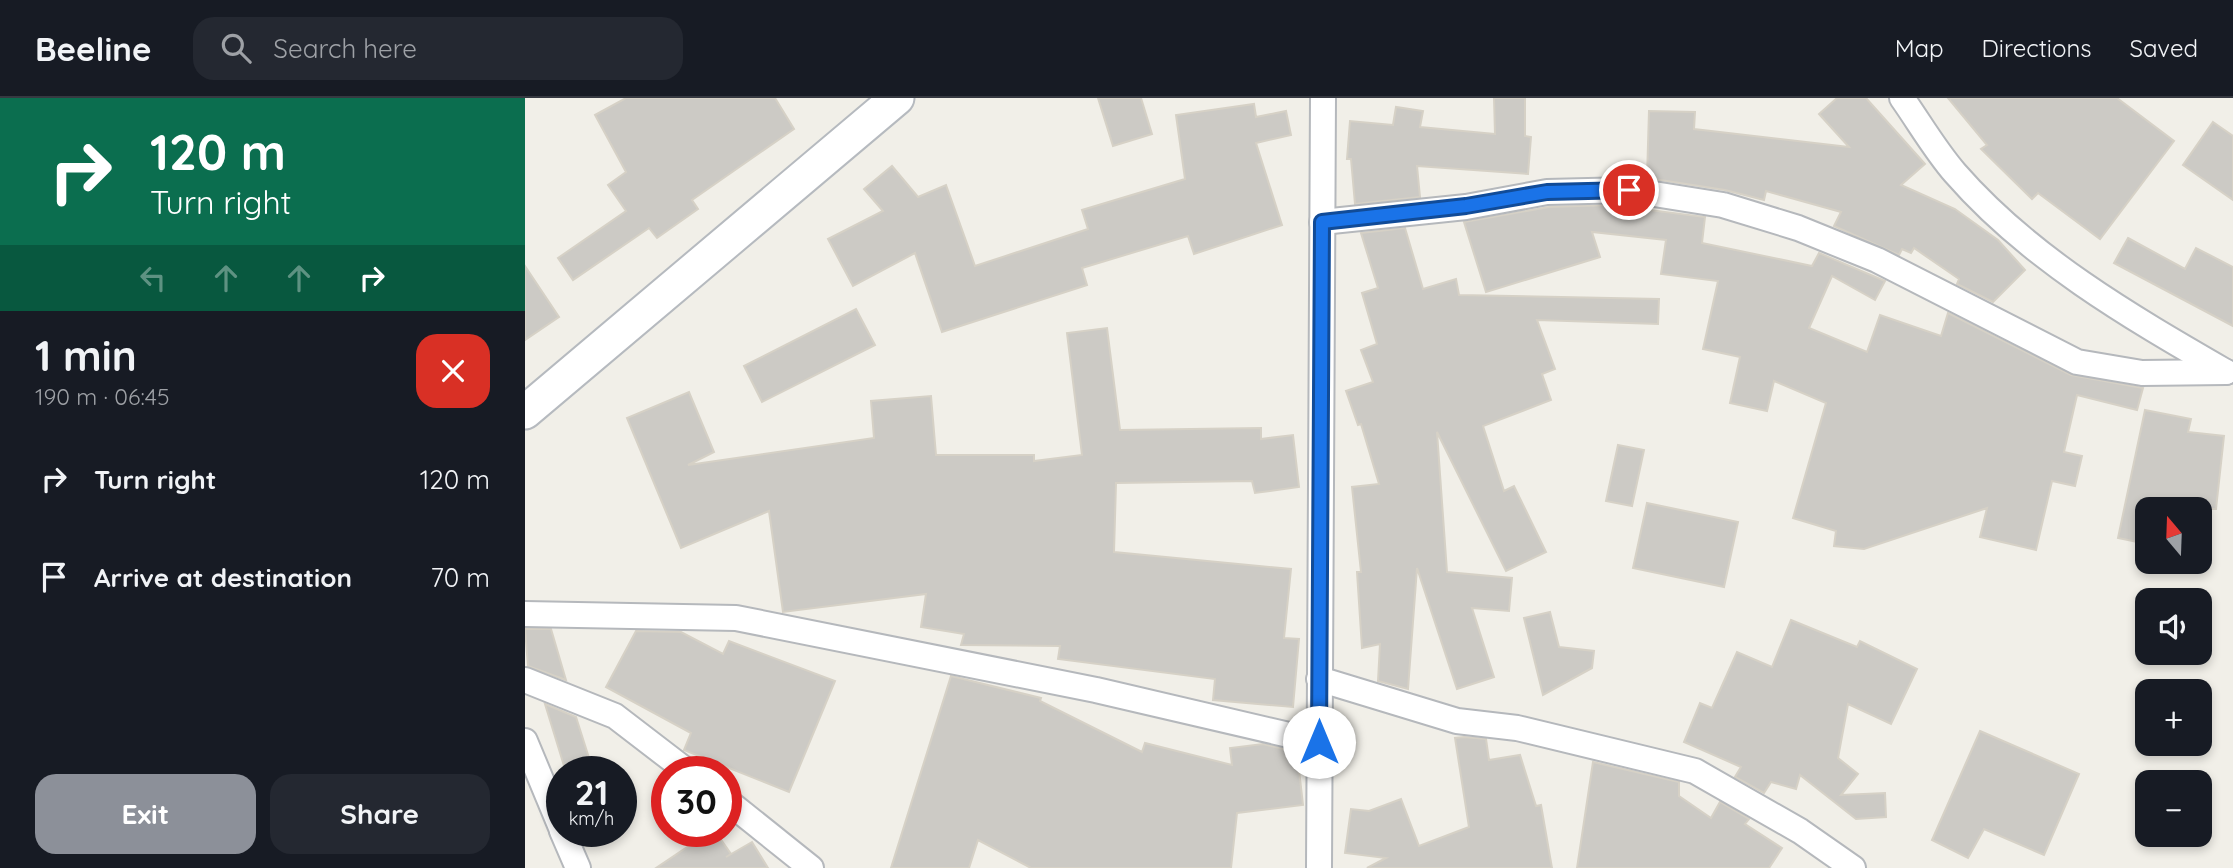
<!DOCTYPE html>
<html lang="en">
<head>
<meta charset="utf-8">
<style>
	:root { --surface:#171b24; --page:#242831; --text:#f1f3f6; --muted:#9ea1a6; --line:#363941; --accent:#8c9099 }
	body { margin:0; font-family:Quicksand,sans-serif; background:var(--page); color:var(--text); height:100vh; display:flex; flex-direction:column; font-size:26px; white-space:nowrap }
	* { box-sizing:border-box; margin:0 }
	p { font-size:23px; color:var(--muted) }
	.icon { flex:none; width:38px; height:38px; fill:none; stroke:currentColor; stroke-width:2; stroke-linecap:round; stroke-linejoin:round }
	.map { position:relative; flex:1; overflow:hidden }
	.drawer { display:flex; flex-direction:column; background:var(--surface); width:525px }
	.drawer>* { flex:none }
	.hud { background:#0b6e4f; color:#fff; overflow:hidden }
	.needle { width:46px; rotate:341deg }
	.buttons { position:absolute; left:1610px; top:399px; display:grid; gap:14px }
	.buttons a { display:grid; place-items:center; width:77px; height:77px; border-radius:14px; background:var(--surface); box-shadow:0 4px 10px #0003; font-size:35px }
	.speed { position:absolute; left:21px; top:658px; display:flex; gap:14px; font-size:35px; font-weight:700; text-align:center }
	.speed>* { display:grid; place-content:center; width:91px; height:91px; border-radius:50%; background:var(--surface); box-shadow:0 4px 10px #0003; line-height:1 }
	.speed small { font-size:18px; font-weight:400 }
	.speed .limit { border:10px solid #d22; background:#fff; color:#111 }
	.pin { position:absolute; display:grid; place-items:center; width:60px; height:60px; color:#fff; margin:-30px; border:4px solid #fff; border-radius:50%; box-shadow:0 2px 7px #0007 }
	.me { position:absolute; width:77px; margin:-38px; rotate:0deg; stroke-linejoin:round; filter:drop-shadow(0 0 5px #0008) }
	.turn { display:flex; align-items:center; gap:24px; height:147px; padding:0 35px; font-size:32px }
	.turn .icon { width:91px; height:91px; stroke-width:2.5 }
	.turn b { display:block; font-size:49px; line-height:60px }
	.lanes { display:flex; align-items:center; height:66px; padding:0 35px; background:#0003; justify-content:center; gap:35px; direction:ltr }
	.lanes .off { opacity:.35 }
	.round { display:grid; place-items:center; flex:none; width:74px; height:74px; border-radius:21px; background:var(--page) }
	.summary { display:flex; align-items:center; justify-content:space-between; height:119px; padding:0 35px }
	h1 { font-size:42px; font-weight:700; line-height:52px }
	.button { display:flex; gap:14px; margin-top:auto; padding:14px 35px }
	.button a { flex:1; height:80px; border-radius:21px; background:var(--accent); color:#fff; font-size:28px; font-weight:700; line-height:80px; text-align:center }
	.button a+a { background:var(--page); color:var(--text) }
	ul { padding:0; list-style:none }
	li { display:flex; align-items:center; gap:21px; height:98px; padding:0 35px }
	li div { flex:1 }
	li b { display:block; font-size:26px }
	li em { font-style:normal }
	header { display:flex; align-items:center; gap:42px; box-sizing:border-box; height:98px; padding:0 35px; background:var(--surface); border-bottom:2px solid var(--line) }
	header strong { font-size:33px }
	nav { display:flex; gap:38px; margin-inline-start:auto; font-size:24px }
	.search { width:490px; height:63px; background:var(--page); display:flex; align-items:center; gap:18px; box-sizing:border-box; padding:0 24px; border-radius:21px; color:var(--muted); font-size:26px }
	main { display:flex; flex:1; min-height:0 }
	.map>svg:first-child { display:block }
	.building { fill:#cccac5; stroke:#d6d1c6; stroke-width:2 }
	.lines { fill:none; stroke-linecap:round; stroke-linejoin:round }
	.minor-casing { stroke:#b5b8bc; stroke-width:28 }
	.secondary-casing { stroke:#b6babf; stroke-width:37 }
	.minor { stroke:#fff; stroke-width:24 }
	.secondary { stroke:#fff; stroke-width:33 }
	.route-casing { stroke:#114b97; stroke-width:18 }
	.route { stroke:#1a73e8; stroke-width:12 }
</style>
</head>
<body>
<header>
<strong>Beeline</strong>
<div class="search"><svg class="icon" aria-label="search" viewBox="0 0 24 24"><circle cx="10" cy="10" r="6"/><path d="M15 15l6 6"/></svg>Search here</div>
<nav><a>Map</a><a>Directions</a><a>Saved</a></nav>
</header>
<main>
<section class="drawer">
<div class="hud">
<div class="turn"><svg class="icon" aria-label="right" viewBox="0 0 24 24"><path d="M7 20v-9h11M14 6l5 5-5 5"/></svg><div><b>120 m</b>Turn right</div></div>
<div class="lanes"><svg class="icon off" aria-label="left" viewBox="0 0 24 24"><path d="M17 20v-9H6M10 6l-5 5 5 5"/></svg><svg class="icon off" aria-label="ahead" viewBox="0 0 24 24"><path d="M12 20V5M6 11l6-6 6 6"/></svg><svg class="icon off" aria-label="ahead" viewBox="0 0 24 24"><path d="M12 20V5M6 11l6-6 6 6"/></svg><svg class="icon" aria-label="right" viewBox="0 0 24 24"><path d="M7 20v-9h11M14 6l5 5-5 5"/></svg></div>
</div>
<div class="summary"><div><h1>1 min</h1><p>190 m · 06:45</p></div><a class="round" style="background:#d93025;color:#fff"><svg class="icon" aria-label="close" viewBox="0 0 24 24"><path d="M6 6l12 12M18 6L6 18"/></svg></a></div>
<ul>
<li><svg class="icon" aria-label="right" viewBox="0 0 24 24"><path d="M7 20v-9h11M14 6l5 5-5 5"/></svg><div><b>Turn right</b></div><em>120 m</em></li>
<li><svg class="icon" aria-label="arrive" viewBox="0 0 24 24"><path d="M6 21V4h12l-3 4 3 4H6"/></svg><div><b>Arrive at destination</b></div><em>70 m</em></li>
</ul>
<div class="button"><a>Exit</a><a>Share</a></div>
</section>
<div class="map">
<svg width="1708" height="770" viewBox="0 0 1708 770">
	<rect width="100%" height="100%" fill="#f1efe8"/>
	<!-- building -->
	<g class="building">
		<path d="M101,0H250L269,31L167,102L173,111L132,140L124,130L48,182L33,160L101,113L83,87L101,74L70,17Z"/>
		<path d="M573,0H616L627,36L588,48Z"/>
		<path d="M969,0H1000V38L1006,39L1003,76L892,68L895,99L830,106L826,61H822L825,23L868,27L871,9L898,13L895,29L970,36Z"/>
		<path d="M1312,0H1341L1400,66L1376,87L1430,111L1473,142L1500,172L1468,204L1432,186L1434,181L1389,150L1386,155L1377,151L1374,157L1309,128L1316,114L1241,93L1239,102L1200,92L1122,80L1124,13L1170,14L1169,31L1324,49L1294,16Z"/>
		<path d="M1423,0H1592L1649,43L1575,141L1513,95L1507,101L1456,51L1462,47Z"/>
		<path d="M729,6L731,19L761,13L766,37L731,45L757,127L669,156L663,138L557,170L562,187L417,234L390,155L328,188L303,141L358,113L339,91L367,68L393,99L421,87L450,168L563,131L557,112L660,81L651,17Z"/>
		<path d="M1688,24L1708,38V102L1658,67Z"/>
		<path d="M1085,107L1180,119L1177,145L1287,168L1294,155L1360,183L1350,202L1307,178L1284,230L1342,254L1355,217L1416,238L1423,215L1546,277L1618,290L1612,312L1552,297L1539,354L1557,358L1550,388L1527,383L1511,452L1455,439L1462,410L1339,451L1309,448L1311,433L1268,420L1301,305L1249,283L1242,313L1205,305L1215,259L1178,251L1193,183L1136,176L1141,142L1067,134L1075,159L961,194L939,124L1024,109Z"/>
		<path d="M880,130L898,191L931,181L934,197L1134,201L1133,226L1012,222L1030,271L1017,276L1026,302L958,328L979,393L989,388L1021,454L981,473L912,334L922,474L987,480L984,513L947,510L969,579L932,591L892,470L883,591L853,583L855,546L837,550L832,474H836L827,389L854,386L836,326L833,327L821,293L848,284L836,252L852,246L837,195L853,190L836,135Z"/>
		<path d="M1603,140L1660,171L1671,150L1708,169V228L1589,165Z"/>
		<path d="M0,168L34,219L0,242Z"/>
		<path d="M331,211L350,247L237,304L219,268Z"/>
		<path d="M582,230L595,332L736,330V341L768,337L774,389L730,395L727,383L591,385L589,454L766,471L759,540L774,541L768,609L688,602L690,581L533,561L535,548L436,547L439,536L396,529L401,496L258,514L244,413L156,450L102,320L164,294L189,354L163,367L349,340L346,303L406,298L411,357H509V363L557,357L542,235Z"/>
		<path d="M1620,312L1666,321L1663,334L1699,338L1691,411H1622V446L1593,440Z"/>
		<path d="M1093,347L1119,352L1107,408L1081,403Z"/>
		<path d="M1122,405L1213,424L1199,489L1108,470Z"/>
		<path d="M1025,514L1034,549L1069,553L1067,570L1018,597L999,520Z"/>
		<path d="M1266,522L1332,549L1335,543L1392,571L1366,626L1323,606L1313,660L1333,676L1316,697L1360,695L1361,719L1331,721L1275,677L1271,691L1246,684L1239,695L1210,679L1216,669L1159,644L1175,605L1187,610L1212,554L1247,569Z"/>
		<path d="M0,531H26L41,582L3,568Z"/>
		<path d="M111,533L156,534L198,556L204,543L310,583L264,694L159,652L166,635L81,589Z"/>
		<path d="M426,578L516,600L515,603L617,654L620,645L707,667L705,650L738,646L772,654L778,707L712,715L706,770H506L453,742L444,770H366Z"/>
		<path d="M20,606L51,619L65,663L40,671Z"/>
		<path d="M1455,633L1554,676L1519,757L1459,731L1443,760L1407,742Z"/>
		<path d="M939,639L961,641L964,662L995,657L1011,708L1016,707L1027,770H842L861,760L820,755L826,711L844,713L876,701L894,748L944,729L930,640Z"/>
		<path d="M1068,664L1154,684V698L1186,720L1195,704L1224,721L1220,726L1257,750L1244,770H1052Z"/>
		<path d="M186,733H190L206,756L201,759L227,744L243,770H131Z"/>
	</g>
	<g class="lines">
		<!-- minor casing -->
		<g class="minor-casing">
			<g id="minor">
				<path d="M1377,0C1394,24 1410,52 1430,75C1504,160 1604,218 1701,274"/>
				<path d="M797,124L941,109L1022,94L1104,92L1198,107L1273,130L1352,162L1552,264L1617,275L1701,274"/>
				<path d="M0,516L211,520L571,592L794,644"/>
				<path d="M794,581L932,623L992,630L1170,673L1275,733L1328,770"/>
				<path d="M0,582L90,618L163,674"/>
				<path d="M0,643L37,732"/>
				<path d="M201,702L286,770"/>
				<path d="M37,733L53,770"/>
				<path d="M794,770L798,0"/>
			</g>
		</g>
		<!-- secondary casing -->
		<g class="secondary-casing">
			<path id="secondary" d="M0,314L372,0"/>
		</g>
		<!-- minor -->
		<use href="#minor" class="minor"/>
		<!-- secondary -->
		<use href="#secondary" class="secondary"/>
	</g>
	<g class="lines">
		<!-- route casing -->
		<g class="route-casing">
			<path id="route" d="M794,644L797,124L941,108L1022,94L1104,92"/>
		</g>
		<!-- route -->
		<use href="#route" class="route"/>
	</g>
</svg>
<div class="buttons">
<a><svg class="needle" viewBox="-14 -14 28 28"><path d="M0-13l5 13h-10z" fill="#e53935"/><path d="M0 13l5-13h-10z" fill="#9ea1a6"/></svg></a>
<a><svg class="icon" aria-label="sound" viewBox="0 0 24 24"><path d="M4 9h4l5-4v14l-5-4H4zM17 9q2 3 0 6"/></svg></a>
<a>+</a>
<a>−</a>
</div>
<div class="speed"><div>21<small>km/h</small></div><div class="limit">30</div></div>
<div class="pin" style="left:1104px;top:92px;background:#d93025"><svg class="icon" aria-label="arrive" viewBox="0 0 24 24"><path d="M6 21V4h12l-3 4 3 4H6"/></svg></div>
<svg class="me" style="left:794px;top:644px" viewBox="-20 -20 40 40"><circle r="19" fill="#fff"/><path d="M0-13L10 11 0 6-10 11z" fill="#1a73e8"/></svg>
</div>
</main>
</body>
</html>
